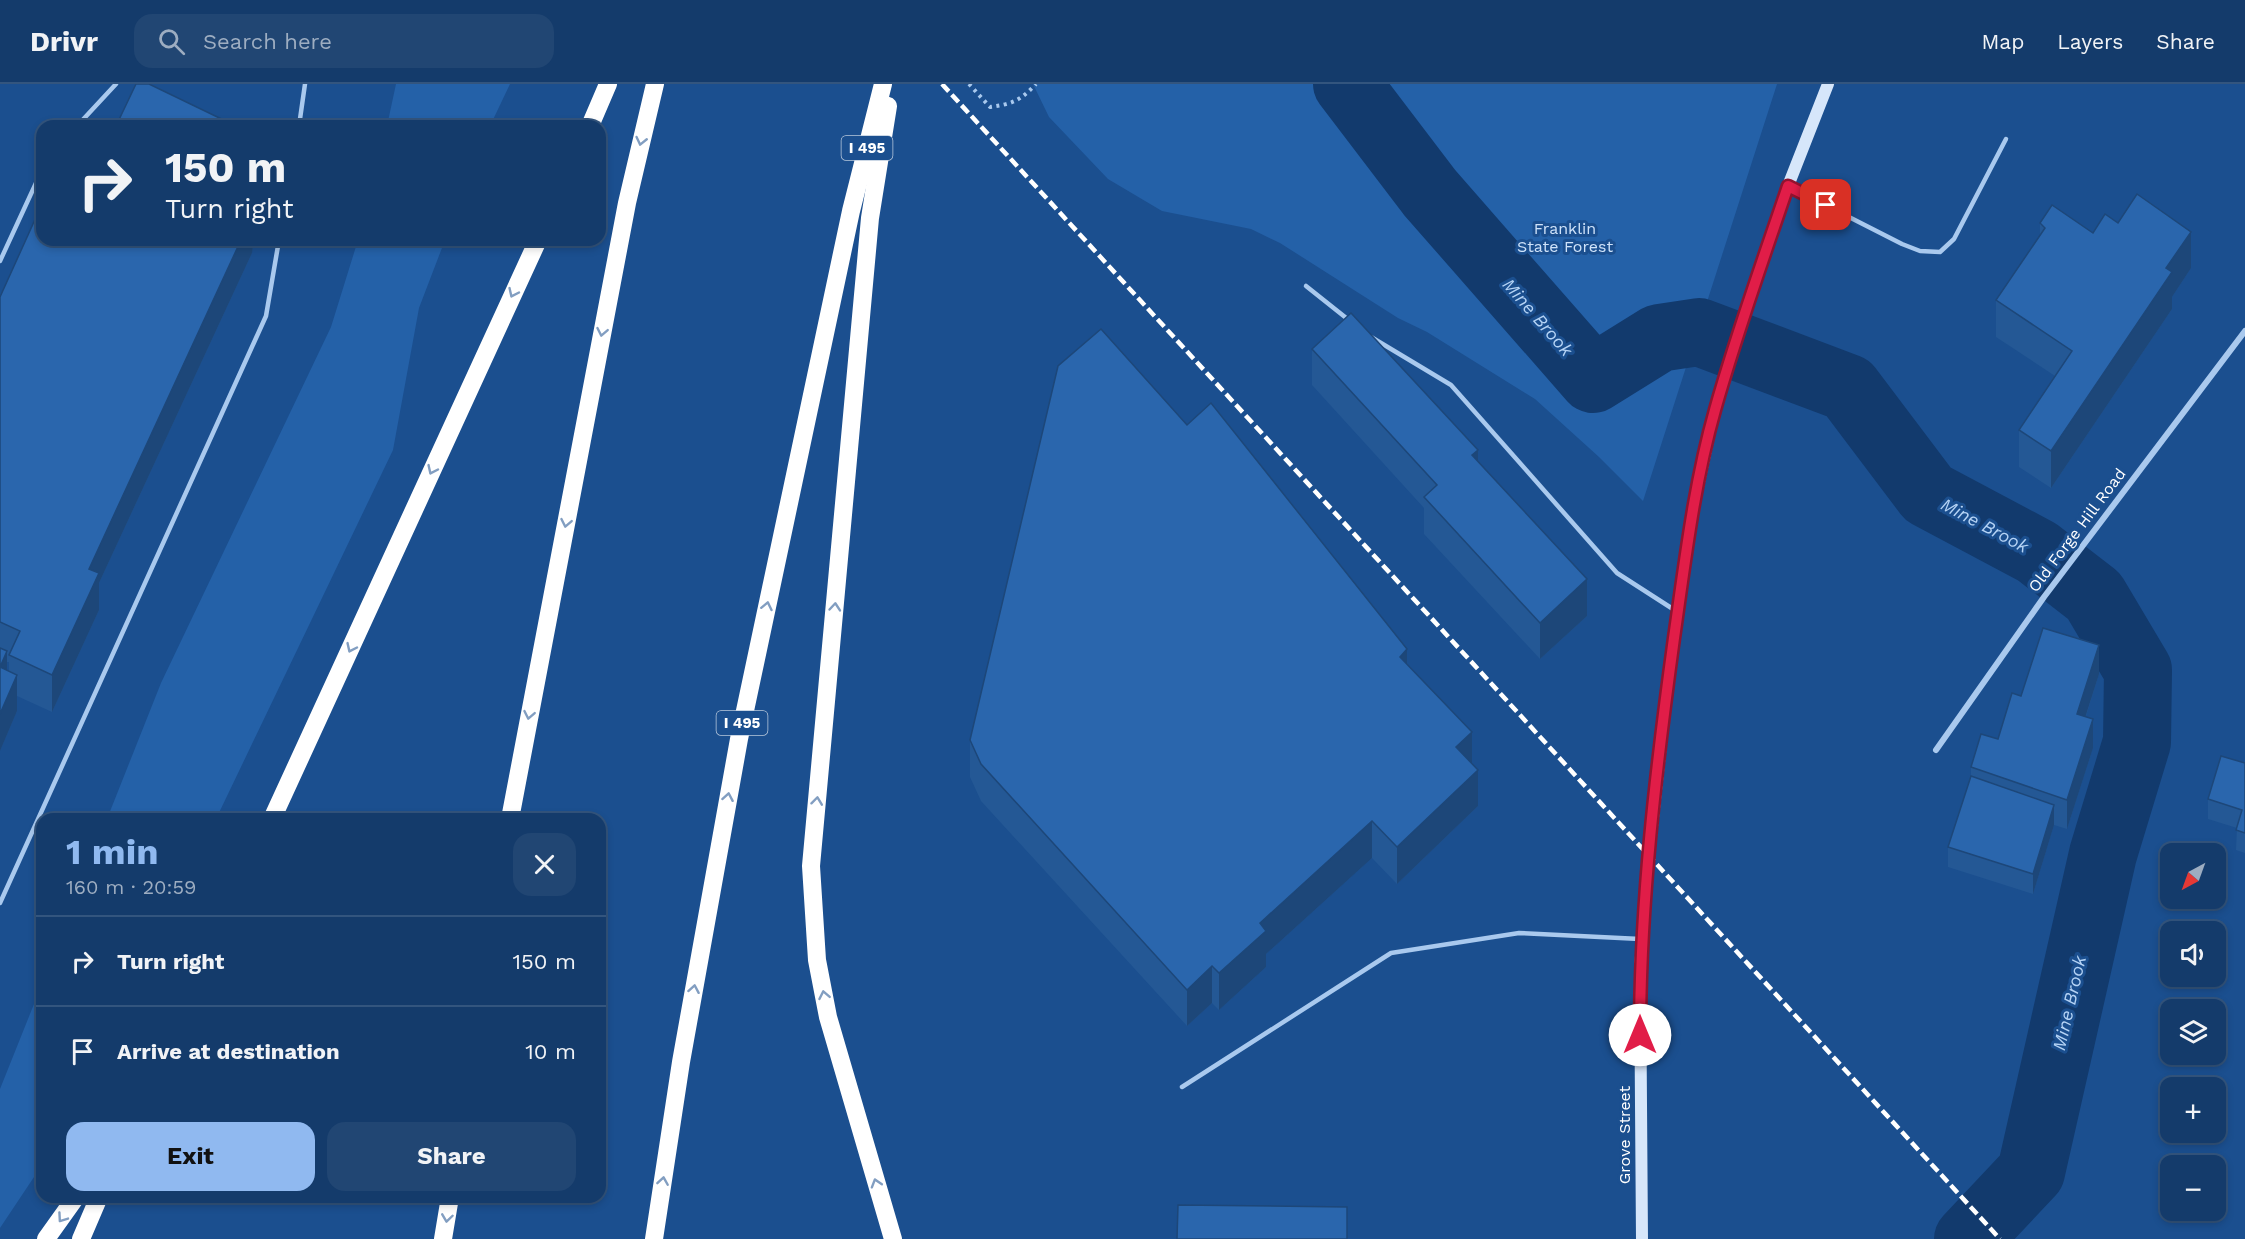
<!DOCTYPE html>
<html lang="en">
<head>
<meta charset="utf-8">
<style>
	:root { --surface:#143b6b; --page:#214673; --text:#f1f3f6; --muted:#9dadc1; --line:#33557e; --accent:#90b9f0 }
	body { margin:0; font-family:"Work Sans",sans-serif; background:var(--page); color:var(--text); height:100vh; display:flex; flex-direction:column; font-size:22px; white-space:nowrap }
	* { box-sizing:border-box; margin:0 }
	p { font-size:20px; color:var(--muted) }
	.icon { flex:none; width:33px; height:33px; fill:none; stroke:currentColor; stroke-width:2; stroke-linecap:round; stroke-linejoin:round }
	.map { position:relative; flex:1; overflow:hidden }
	.details { position:absolute; left:36px; top:729px; width:570px; height:390px; display:flex; flex-direction:column; background:var(--surface); border-radius:18px; box-shadow:0 3px 9px #0003,0 0 0 2px var(--line) }
	.details>* { flex:none }
	.guide { position:absolute; left:36px; top:36px; width:570px; height:126px; border-radius:18px; box-shadow:0 3px 9px #0003,0 0 0 2px var(--line); background:#143b6b; color:var(--text); overflow:hidden }
	.needle { width:39px; rotate:221deg }
	.controls { position:absolute; left:2160px; top:759px; display:grid; gap:12px }
	.controls a { display:grid; place-items:center; width:66px; height:66px; border-radius:12px; background:var(--surface); box-shadow:0 3px 9px #0003,0 0 0 2px var(--line); font-size:30px }
	.pin { position:absolute; display:grid; place-items:center; width:51px; height:51px; color:#fff; margin:-26px; border-radius:12px; box-shadow:0 3px 9px #0006 }
	.me { position:absolute; width:66px; margin:-33px; rotate:0deg; stroke-linejoin:round; filter:drop-shadow(0 0 4px #0008) }
	.turn { display:flex; align-items:center; gap:21px; height:126px; padding:0 30px; font-size:27px }
	.turn .icon { width:78px; height:78px; stroke-width:2.5 }
	.turn b { display:block; font-size:42px; line-height:51px }
	.round { display:grid; place-items:center; flex:none; width:63px; height:63px; border-radius:18px; background:var(--page) }
	.overview { display:flex; align-items:center; justify-content:space-between; height:102px; padding:0 30px }
	h1 { font-size:36px; font-weight:700; line-height:45px; color:var(--accent) }
	.primary-button { display:flex; gap:12px; margin-top:auto; padding:12px 30px }
	.primary-button a { flex:1; height:69px; border-radius:18px; background:var(--accent); color:#111; font-size:24px; font-weight:700; line-height:69px; text-align:center }
	.primary-button a+a { background:var(--page); color:var(--text) }
	ul { padding:0; list-style:none }
	li { display:flex; align-items:center; gap:18px; height:90px; padding:0 30px; border-top:2px solid var(--line) }
	li div { flex:1 }
	li b { display:block; font-size:22px }
	li em { font-style:normal }
	header { display:flex; align-items:center; gap:36px; box-sizing:border-box; height:84px; padding:0 30px; background:var(--surface); border-bottom:2px solid var(--line) }
	header strong { font-size:28px }
	nav { display:flex; gap:33px; margin-inline-start:auto; font-size:21px }
	.search { width:420px; height:54px; background:var(--page); display:flex; align-items:center; gap:15px; box-sizing:border-box; padding:0 21px; border-radius:18px; color:var(--muted); font-size:22px }
	.map>svg:first-child { display:block }
	.green { fill:#2461a8 }
	.lines { fill:none; stroke-linecap:round; stroke-linejoin:round }
	.river { stroke:#123a6d; stroke-width:68 }
	.path { stroke:#a9c9ee; stroke-width:4; stroke-dasharray:3 4.5; stroke-linecap:butt }
	.service { stroke:#a9c9ee; stroke-width:4.5 }
	.minor { stroke:#a9c9ee; stroke-width:6 }
	.secondary { stroke:#d6e6fa; stroke-width:12 }
	.motorway { stroke:#fff; stroke-width:18 }
	.rail { stroke:#fff; stroke-width:4.5; stroke-dasharray:10 4.5; stroke-linecap:butt }
	.wall { fill:#245895; fill-rule:evenodd }
	.shaded-wall { fill:#1d4779 }
	.building { fill:#2a66ad; stroke:#1d4779; stroke-width:1.5 }
	.oneway { stroke:#829ec1 }
	.route-casing { stroke:#92132f; stroke-width:15 }
	.route { stroke:#e11d48; stroke-width:10 }
	.labels { text-anchor:middle; dominant-baseline:central; stroke-width:6; stroke-linejoin:round; paint-order:stroke }
	.shield { fill:#1b4f8f; stroke:#bbcadd; stroke-width:1.5 }
	.shield-label { font-size:15px; font-weight:bold; fill:#fff }
	.park-label { font-size:16px; fill:#cfe3fa; stroke:#1b4f8f }
	.street-label { font-size:16px; fill:#fff; stroke:#1b4f8f }
	.water-label { font-size:18px; font-style:italic; fill:#b5d3f5; stroke:#1b4f8f }
</style>
</head>
<body>
<header>
<strong>Drivr</strong>
<div class="search"><svg class="icon" aria-label="search" viewBox="0 0 24 24"><circle cx="10" cy="10" r="6"/><path d="M15 15l6 6"/></svg>Search here</div>
<nav><a>Map</a><a>Layers</a><a>Share</a></nav>
</header>
<div class="map">
<svg width="2245" height="1155" viewBox="0 0 2245 1155">
	<rect width="100%" height="100%" fill="#1b4f8f"/>
	<!-- green -->
	<g class="green">
		<path d="M396,0H510L490,42H387Z"/>
		<path d="M1033,0H1777L1643,417L1599,373L1535,315L1427,248L1398,234L1280,159L1251,145L1162,127L1108,95L1049,33Z"/>
		<path d="M358,156H445L419,224L393,366L216,735H107L161,599L331,243Z"/>
		<path d="M42,900V1081L0,1144V1005Z"/>
	</g>
	<g class="lines">
		<!-- river -->
		<path class="river" d="M1347,0L1430,109L1593,295L1659,254L1699,248L1848,304L1928,410L2037,468L2094,512L2138,586L2137,658L2103,770L2031,1088L1968,1155"/>
		<!-- path -->
		<path class="path" d="M969,0L990,23C1012,20 1020,17 1036,0"/>
		<!-- service -->
		<g class="service">
			<path d="M77,42L116,0"/>
			<path d="M299,42L305,0"/>
			<path d="M1790,103L1902,160L1920,167L1940,168L1954,155L2006,55"/>
			<path d="M0,177L42,86"/>
			<path d="M1306,202L1350,237"/>
			<path d="M1371,253L1451,301L1617,489L1676,527"/>
			<path d="M0,819L266,232L279,156"/>
			<path d="M1182,1003L1391,869L1519,849L1640,855"/>
		</g>
		<!-- minor -->
		<path class="minor" d="M1936,666L2044,513L2245,247"/>
		<!-- secondary -->
		<path class="secondary" d="M1642,1155L1640,885L1649,770L1668,596L1694,421L1714,328L1747,222L1788,102L1828,0"/>
		<!-- motorway -->
		<g class="motorway">
			<path d="M888,22L870,134L811,782L817,876L828,933L893,1155"/>
			<path d="M590,42L608,0"/>
			<path d="M272,735L538,156"/>
			<path d="M510,735L627,119L655,0"/>
			<path d="M46,1155L76,1113"/>
			<path d="M81,1155L99,1113"/>
			<path d="M443,1155L450,1113"/>
			<path d="M654,1155L681,978L739,655L851,127L883,0"/>
		</g>
		<!-- rail -->
		<path class="rail" d="M942,0L2000,1155"/>
	</g>
	<!-- wall -->
	<g class="wall">
		<path d="M2040,139L2093,149L2191,184L2172,213V225L2051,404L2019,383V346L2055,292L1996,253V216L2040,152Z"/>
		<path d="M42,156H254L252,169L99,499V526L52,628L17,612V627L0,667V213ZM7,578H9V587L7,586Z"/>
		<path d="M1312,265L1478,377L1587,532L1540,575L1424,450V424L1312,301Z"/>
		<path d="M1187,341L1407,580L1472,679L1478,722L1397,800L1372,774L1266,870V883L1219,926L1212,919L1187,942L981,717L970,693V656Z"/>
		<path d="M2099,590L2086,632L2093,664L2067,745L2054,741L2033,810L1948,783V763L1971,692V683L1998,655L2021,612Z"/>
		<path d="M2245,679V769L2236,766L2237,744L2208,735V715Z"/>
	</g>
	<!-- shaded-wall -->
	<g class="shaded-wall">
		<path d="M2191,148V184L2172,213V225L2051,404V367L2166,184Z"/>
		<path d="M241,156H254L252,169L99,499V526L52,628V591L89,485Z"/>
		<path d="M1478,366V403L1472,371Z"/>
		<path d="M1587,495V532L1540,575V539Z"/>
		<path d="M2099,561V590L2077,659V630Z"/>
		<path d="M1407,565V602L1400,573Z"/>
		<path d="M7,567V604L0,583Z"/>
		<path d="M17,591V627L0,667V630Z"/>
		<path d="M2093,635V664L2067,745V716Z"/>
		<path d="M1472,648V685L1456,663Z"/>
		<path d="M1478,686V722L1397,800V763Z"/>
		<path d="M2054,721V741L2033,810V790Z"/>
		<path d="M1372,737V774L1266,870V883L1219,926V889L1260,839Z"/>
		<path d="M1212,882V919L1187,942V906Z"/>
	</g>
	<!-- building -->
	<g class="building">
		<path d="M136,0H149L236,42H116Z"/>
		<path d="M2137,110L2191,148L2166,184L2172,188L2051,367L2019,346L2072,267L1996,216L2045,144L2040,139L2052,121L2093,149L2105,130L2118,139Z"/>
		<path d="M42,120V156H241L89,485L99,489L52,591L9,571L20,547L0,538V213Z"/>
		<path d="M1351,229L1478,366L1472,371L1587,495L1540,539L1424,413L1437,401L1312,265Z"/>
		<path d="M1101,245L1187,341L1211,319L1407,565L1400,573L1472,648L1456,663L1478,686L1397,763L1372,737L1260,839L1266,847L1219,889L1212,882L1187,906L981,680L970,656L1058,282Z"/>
		<path d="M2043,544L2099,561L2077,630L2093,635L2067,716L1971,683L1981,650L1998,655L2012,609L2021,612Z"/>
		<path d="M0,564L7,567L0,583L17,591L0,630Z"/>
		<path d="M2221,672L2245,679V749L2236,746L2242,726L2208,715Z"/>
		<path d="M1971,692L2054,721L2033,790L1948,763Z"/>
		<path d="M1178,1121L1347,1123V1155H1177Z"/>
	</g>
	<!-- one-way arrows -->
	<defs><path id="oneway-chevron" d="M-2-3.5L2.5 0L-2 3.5" fill="none" stroke-width="1.6" stroke-linecap="round" stroke-linejoin="round" transform="scale(1.5)"/></defs>
	<g class="oneway">
		<use href="#oneway-chevron" transform="translate(641 57) rotate(103)"/>
		<use href="#oneway-chevron" transform="translate(513 209) rotate(115)"/>
		<use href="#oneway-chevron" transform="translate(602 248) rotate(101)"/>
		<use href="#oneway-chevron" transform="translate(432 386) rotate(115)"/>
		<use href="#oneway-chevron" transform="translate(566 439) rotate(101)"/>
		<use href="#oneway-chevron" transform="translate(767 522) rotate(-78)"/>
		<use href="#oneway-chevron" transform="translate(835 523) rotate(-85)"/>
		<use href="#oneway-chevron" transform="translate(351 564) rotate(115)"/>
		<use href="#oneway-chevron" transform="translate(529 631) rotate(101)"/>
		<use href="#oneway-chevron" transform="translate(728 713) rotate(-80)"/>
		<use href="#oneway-chevron" transform="translate(817 717) rotate(-83)"/>
		<use href="#oneway-chevron" transform="translate(694 905) rotate(-80)"/>
		<use href="#oneway-chevron" transform="translate(824 911) rotate(-101)"/>
		<use href="#oneway-chevron" transform="translate(663 1097) rotate(-81)"/>
		<use href="#oneway-chevron" transform="translate(876 1099) rotate(-107)"/>
		<use href="#oneway-chevron" transform="translate(62 1134) rotate(125)"/>
		<use href="#oneway-chevron" transform="translate(447 1134) rotate(98)"/>
	</g>
	<g class="lines">
		<!-- route casing -->
		<g class="route-casing">
			<path id="route" d="M1640,951C1640,819 1656,685 1674,554C1685,478 1694,400 1715,326C1736,251 1763,176 1788,102L1826,121"/>
		</g>
		<!-- route -->
		<use href="#route" class="route"/>
	</g>
	<g class="labels">
		<!-- shield labels -->
		<g class="shield">
			<rect x="841.5" y="52" width="51" height="24" rx="4.5"/>
			<rect x="716.5" y="627" width="51" height="24" rx="4.5"/>
		</g>
		<g class="shield-label">
			<text x="867" y="64">I 495</text>
			<text x="742" y="639">I 495</text>
		</g>
		<!-- park labels -->
		<g class="park-label">
			<text x="1565" y="144">Franklin<tspan x="1565" dy="18">State Forest</tspan></text>
		</g>
		<!-- street labels -->
		<g class="street-label">
			<text transform="translate(2077 446) rotate(-53)">Old Forge Hill Road</text>
			<text transform="translate(1624 1051) rotate(-90)">Grove Street</text>
		</g>
		<!-- water labels -->
		<g class="water-label">
			<text transform="translate(1538 233) rotate(49)">Mine Brook</text>
			<text transform="translate(1985 441) rotate(28)">Mine Brook</text>
			<text transform="translate(2069 919) rotate(-77)">Mine Brook</text>
		</g>
	</g>
</svg>
<div class="controls">
<a><svg class="needle" viewBox="-14 -14 28 28"><path d="M0-13l5 13h-10z" fill="#e53935"/><path d="M0 13l5-13h-10z" fill="#9dadc1"/></svg></a>
<a><svg class="icon" aria-label="sound" viewBox="0 0 24 24"><path d="M4 9h4l5-4v14l-5-4H4zM17 9q2 3 0 6"/></svg></a>
<a><svg class="icon" aria-label="layers" viewBox="0 0 24 24"><path d="M12 4l9 5-9 5-9-5zM3 14l9 5 9-5"/></svg></a>
<a>+</a>
<a>−</a>
</div>
<div class="pin" style="left:1826px;top:121px;background:#d93025"><svg class="icon" aria-label="arrive" viewBox="0 0 24 24"><path d="M6 21V4h12l-3 4 3 4H6"/></svg></div>
<svg class="me" style="left:1640px;top:951px" viewBox="-20 -20 40 40"><circle r="19" fill="#fff"/><path d="M0-13L10 11 0 6-10 11z" fill="#e11d48"/></svg>
<div class="guide">
<div class="turn"><svg class="icon" aria-label="right" viewBox="0 0 24 24"><path d="M7 20v-9h11M14 6l5 5-5 5"/></svg><div><b>150 m</b>Turn right</div></div>
</div>
<section class="details">
<div class="overview"><div><h1>1 min</h1><p>160 m · 20:59</p></div><a class="round"><svg class="icon" aria-label="close" viewBox="0 0 24 24"><path d="M6 6l12 12M18 6L6 18"/></svg></a></div>
<ul>
<li><svg class="icon" aria-label="right" viewBox="0 0 24 24"><path d="M7 20v-9h11M14 6l5 5-5 5"/></svg><div><b>Turn right</b></div><em>150 m</em></li>
<li><svg class="icon" aria-label="arrive" viewBox="0 0 24 24"><path d="M6 21V4h12l-3 4 3 4H6"/></svg><div><b>Arrive at destination</b></div><em>10 m</em></li>
</ul>
<div class="primary-button"><a>Exit</a><a>Share</a></div>
</section>
</div>
</body>
</html>
